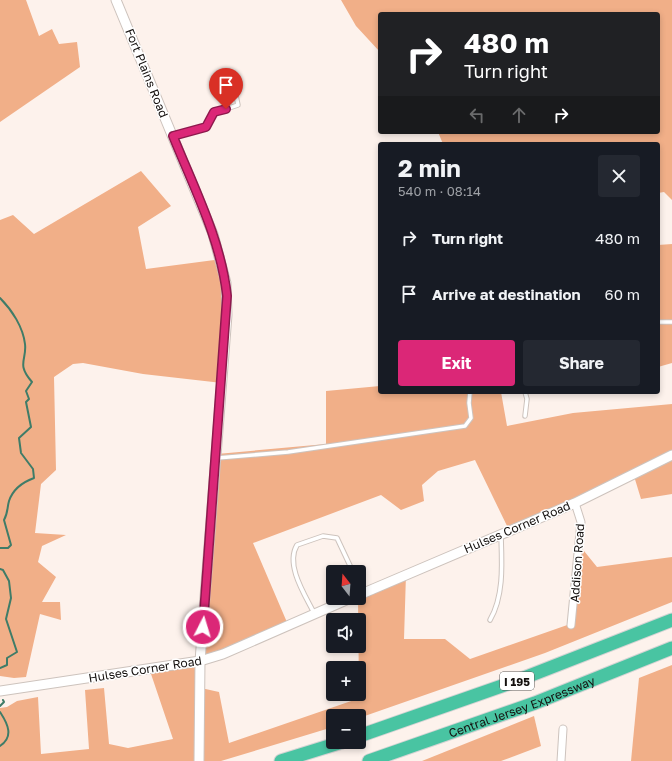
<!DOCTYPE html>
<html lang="en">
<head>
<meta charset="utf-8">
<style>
	:root { --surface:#171b24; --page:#242831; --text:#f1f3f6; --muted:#9ea1a6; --accent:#db2777 }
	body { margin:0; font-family:"Golos Text",sans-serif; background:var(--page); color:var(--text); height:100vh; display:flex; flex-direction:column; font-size:15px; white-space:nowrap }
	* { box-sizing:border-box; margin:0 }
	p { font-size:13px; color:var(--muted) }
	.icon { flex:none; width:22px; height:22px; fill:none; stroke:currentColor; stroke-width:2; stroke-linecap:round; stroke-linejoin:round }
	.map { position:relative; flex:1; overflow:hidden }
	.side { position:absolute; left:378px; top:142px; width:282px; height:252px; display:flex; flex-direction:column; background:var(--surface); border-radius:4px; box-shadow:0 2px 6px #0003 }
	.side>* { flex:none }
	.guide { position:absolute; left:378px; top:12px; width:282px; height:122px; border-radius:4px; box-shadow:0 2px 6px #0003; background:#202124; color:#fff; overflow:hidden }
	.needle { width:26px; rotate:343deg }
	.fabs { position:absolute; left:326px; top:565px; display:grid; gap:8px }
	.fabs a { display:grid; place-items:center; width:40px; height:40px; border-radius:4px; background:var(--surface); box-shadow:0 2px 6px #0003; font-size:20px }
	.pin { position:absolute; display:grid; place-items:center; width:34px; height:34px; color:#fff; margin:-41px -17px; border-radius:50% 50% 50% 0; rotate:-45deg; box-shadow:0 0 4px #0007 }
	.pin .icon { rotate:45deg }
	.me { position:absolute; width:44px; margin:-22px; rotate:5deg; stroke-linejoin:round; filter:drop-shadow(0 0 3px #0008) }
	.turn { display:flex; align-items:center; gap:14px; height:84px; padding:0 20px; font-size:18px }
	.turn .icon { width:52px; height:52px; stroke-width:2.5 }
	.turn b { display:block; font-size:28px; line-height:34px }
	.lanes { display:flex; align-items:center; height:38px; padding:0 20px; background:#0003; justify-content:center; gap:20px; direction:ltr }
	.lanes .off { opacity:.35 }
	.round { display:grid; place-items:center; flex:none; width:42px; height:42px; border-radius:4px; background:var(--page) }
	.summary { display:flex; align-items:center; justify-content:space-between; height:68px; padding:0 20px }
	h1 { font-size:24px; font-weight:700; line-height:30px }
	.button { display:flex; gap:8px; margin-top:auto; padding:8px 20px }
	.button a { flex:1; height:46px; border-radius:4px; background:var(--accent); color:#fff; font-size:16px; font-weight:700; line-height:46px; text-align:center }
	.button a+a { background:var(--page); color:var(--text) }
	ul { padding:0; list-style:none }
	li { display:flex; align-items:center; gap:12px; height:56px; padding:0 20px }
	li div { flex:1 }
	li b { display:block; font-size:15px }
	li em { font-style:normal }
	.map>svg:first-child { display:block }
	.forest { fill:#f1af88 }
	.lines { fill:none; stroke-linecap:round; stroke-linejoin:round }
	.stream { stroke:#3f7c68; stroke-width:2 }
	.service-casing { stroke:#cdc3bd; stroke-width:5.5 }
	.minor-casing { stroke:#cdc3bd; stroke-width:9 }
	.tertiary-casing { stroke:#cdc3bd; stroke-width:11 }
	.motorway-casing { stroke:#d5d4d4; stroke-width:15 }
	.service { stroke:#fff; stroke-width:3.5 }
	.minor { stroke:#fff; stroke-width:7 }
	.tertiary { stroke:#fff; stroke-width:9 }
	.motorway { stroke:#49c4a2; stroke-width:13 }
	.route-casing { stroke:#8e194d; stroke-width:10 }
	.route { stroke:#db2777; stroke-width:7 }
	.labels { text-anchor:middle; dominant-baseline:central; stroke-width:3; stroke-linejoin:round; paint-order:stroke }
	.shield { fill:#fff; stroke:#5a5856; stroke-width:1 }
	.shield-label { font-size:11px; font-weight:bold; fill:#14100e }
	.street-label { font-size:12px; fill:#14100e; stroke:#fff }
</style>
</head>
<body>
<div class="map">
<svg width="672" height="761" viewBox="0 0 672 761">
	<rect width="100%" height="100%" fill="#fdf2ec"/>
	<!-- forest -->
	<g class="forest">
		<path d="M0,0H26L39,36L52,29L59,44L77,42L80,67L0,122Z"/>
		<path d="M341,0H672V200L664,192L658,193V144H443L438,132H658V14H380V52L356,26Z"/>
		<path d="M141,171L171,206L138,227L146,269L222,259L225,346L222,383L143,374L83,363L73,364L54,377L56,470L41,484L35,533L66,535L42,546L38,562L56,577L42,602H60L61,620L40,614L26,677L14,678L0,676V220L13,215L34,234Z"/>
		<path d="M672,244V363L658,367V245Z"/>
		<path d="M380,386V392H501L507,426L573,413L672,404V494L641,499L634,476L509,530L475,460L438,471L422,485L424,501L401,510L381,495L253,543L289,627L203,665L201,688L219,692L229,743L357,699V694H359L358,598L406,574L404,639H445L470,659L573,623L580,546L597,567L672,557V602L545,653L359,718V716H333V727L221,761H0V708L7,707L17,701L38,697L41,754L89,749L85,690L104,688L109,744L128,748L173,739L151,674L199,662L217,454L326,444V391Z"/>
		<path d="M672,665V761H631L639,678Z"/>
		<path d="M534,716L541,746L501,761H422Z"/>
	</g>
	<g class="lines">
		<!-- stream -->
		<g class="stream">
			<path d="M0,298C12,310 23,327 25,344C27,360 16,364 32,382L26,391L29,399L26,402L31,427L19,438L21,453L33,469L34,478C23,482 13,489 9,501C7,508 8,513 4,520L11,545L8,548H0"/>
			<path d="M0,569L3,570L9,581L11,598L6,619L17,652L7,658V665L0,668"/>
			<path d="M0,706L4,702L3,700"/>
			<path d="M0,712C8,724 14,737 0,746"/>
		</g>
		<!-- service casing -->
		<g class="service-casing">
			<g id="service">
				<path d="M174,136L206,127L214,113L238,105L234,86"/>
				<path d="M658,322H672"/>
				<path d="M525,416L527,399L525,392"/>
				<path d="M217,458L288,452L465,426L471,418L469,403L470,392"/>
				<path d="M314,613C305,595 285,565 297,545L323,536L337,538L353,572"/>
				<path d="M490,620C504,596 502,564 501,536"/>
			</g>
		</g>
		<!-- minor casing -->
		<g class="minor-casing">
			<g id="minor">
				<path d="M571,625L581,522L575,503"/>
				<path d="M561,761L563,729"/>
			</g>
		</g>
		<!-- tertiary casing -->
		<g class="tertiary-casing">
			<g id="tertiary">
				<path d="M116,0L213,234L226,283L227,315L200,661L199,761"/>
				<path d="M359,595L575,503L672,455"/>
				<path d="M0,691L200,661L223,654L351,598"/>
			</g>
		</g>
		<!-- motorway casing -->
		<g class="motorway-casing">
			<g id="motorway">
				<path d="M359,736L516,681L672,620"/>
				<path d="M281,761L342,742"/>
				<path id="s1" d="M369,761L535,703L672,648"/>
			</g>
		</g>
		<!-- service -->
		<use href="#service" class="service"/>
		<!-- minor -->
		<use href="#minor" class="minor"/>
		<!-- tertiary -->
		<use href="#tertiary" class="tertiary"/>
		<!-- motorway -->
		<use href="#motorway" class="motorway"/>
	</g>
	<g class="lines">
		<!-- route casing -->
		<g class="route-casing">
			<path id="route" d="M203,627L227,296C221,240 194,188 173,136L206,127L214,112L226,109"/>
		</g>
		<!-- route -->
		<use href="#route" class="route"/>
	</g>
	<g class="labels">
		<!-- shield labels -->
		<rect class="shield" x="500" y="672" width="34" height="18" rx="3"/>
		<g class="shield-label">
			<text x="517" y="681">I 195</text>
		</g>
		<!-- street labels -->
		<g class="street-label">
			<text transform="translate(147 73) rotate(68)">Fort Plains Road</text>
			<text transform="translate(517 527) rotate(-23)">Hulses Corner Road</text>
			<text transform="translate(577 563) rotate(-86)">Addison Road</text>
			<text transform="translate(145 669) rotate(-9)">Hulses Corner Road</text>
			<text stroke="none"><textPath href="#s1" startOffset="162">Central Jersey Expressway</textPath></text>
		</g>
	</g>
</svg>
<div class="fabs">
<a><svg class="needle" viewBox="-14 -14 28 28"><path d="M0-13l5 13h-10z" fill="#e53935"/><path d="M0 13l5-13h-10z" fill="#9ea1a6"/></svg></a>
<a><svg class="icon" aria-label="sound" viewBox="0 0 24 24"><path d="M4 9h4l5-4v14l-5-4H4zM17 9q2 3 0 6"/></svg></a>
<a>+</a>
<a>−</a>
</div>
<div class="pin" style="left:226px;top:109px;background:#d93025"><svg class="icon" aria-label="arrive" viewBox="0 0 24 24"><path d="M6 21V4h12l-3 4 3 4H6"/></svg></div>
<svg class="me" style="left:203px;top:627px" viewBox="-20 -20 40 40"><circle r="17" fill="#db2777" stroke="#fff" stroke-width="3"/><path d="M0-11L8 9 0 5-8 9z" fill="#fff"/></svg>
<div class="guide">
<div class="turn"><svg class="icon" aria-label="right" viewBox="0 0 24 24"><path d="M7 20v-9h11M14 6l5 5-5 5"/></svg><div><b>480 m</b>Turn right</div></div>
<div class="lanes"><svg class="icon off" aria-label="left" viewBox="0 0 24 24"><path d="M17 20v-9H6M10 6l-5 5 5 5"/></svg><svg class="icon off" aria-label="ahead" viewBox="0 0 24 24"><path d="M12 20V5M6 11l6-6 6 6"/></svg><svg class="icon" aria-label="right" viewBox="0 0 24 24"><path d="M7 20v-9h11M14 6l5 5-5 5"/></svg></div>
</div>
<section class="side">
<div class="summary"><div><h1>2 min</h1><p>540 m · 08:14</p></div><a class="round"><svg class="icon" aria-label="close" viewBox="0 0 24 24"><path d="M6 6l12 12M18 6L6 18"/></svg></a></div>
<ul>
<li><svg class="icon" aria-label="right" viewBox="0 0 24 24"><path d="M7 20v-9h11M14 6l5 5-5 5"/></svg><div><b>Turn right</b></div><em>480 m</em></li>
<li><svg class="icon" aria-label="arrive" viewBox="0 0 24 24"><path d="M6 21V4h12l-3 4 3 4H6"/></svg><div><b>Arrive at destination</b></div><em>60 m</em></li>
</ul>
<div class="button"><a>Exit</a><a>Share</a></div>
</section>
</div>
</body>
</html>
